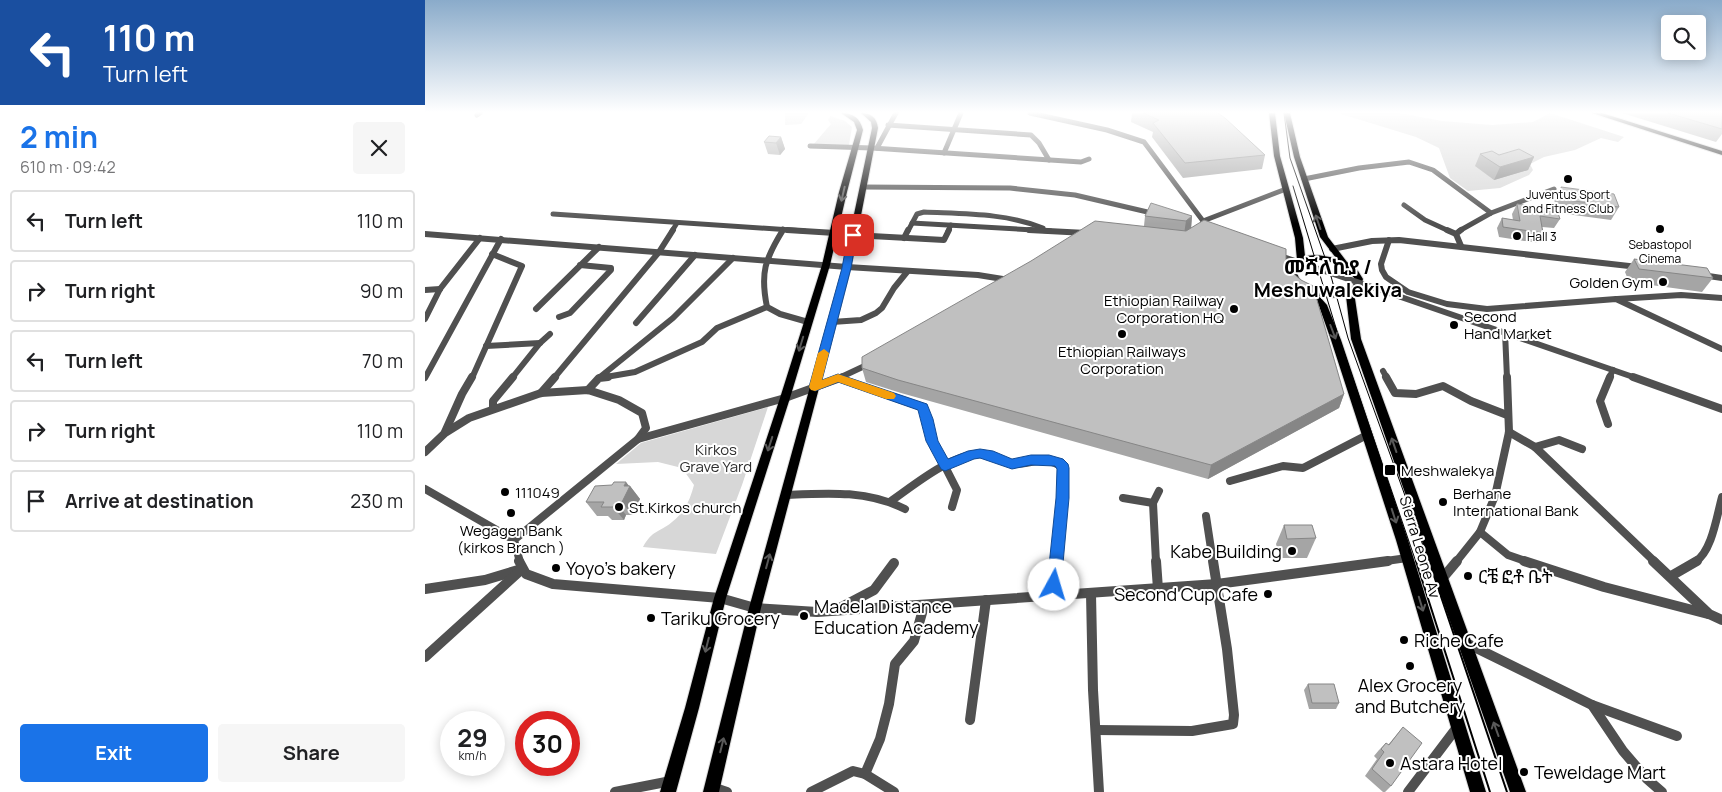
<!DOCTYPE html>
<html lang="en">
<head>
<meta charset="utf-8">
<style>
	:root { --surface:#fff; --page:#f6f6f6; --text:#202124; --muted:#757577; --line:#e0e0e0; --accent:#1a73e8 }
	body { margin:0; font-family:Manrope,"Noto Sans Ethiopic",sans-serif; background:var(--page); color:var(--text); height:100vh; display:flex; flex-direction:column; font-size:19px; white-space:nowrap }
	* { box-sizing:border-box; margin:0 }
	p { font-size:16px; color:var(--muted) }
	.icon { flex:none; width:28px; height:28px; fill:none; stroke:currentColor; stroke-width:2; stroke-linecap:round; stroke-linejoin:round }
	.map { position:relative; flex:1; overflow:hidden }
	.details { display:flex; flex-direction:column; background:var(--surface); width:425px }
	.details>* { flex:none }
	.guide { background:#1a4fa0; color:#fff; overflow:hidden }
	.fabs { position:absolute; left:1236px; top:15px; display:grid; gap:10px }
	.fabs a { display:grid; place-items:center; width:45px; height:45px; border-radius:5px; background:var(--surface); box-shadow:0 2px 12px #0003; font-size:25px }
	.speed { position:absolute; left:15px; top:711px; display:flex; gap:10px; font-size:25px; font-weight:700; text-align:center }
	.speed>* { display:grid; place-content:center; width:65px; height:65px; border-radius:50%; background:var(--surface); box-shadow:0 2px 12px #0003; line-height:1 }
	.speed small { font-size:12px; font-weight:400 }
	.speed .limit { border:8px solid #d22; background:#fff; color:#111 }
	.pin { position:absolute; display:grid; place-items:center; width:42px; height:42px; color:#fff; margin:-21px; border-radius:10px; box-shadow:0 2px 8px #0006 }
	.me { position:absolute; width:55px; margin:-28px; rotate:6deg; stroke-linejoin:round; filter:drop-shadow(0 0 4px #0008) }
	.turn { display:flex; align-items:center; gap:18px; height:105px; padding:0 20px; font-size:22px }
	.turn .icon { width:65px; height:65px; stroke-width:2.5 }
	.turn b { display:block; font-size:35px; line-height:42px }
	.round { display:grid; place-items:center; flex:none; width:52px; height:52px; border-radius:5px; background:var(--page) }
	.headline { display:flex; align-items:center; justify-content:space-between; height:85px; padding:0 20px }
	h1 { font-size:30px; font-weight:700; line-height:38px; color:var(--accent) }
	.cta { display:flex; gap:10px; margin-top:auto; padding:10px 20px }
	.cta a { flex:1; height:58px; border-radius:5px; background:var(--accent); color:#fff; font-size:20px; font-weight:700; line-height:58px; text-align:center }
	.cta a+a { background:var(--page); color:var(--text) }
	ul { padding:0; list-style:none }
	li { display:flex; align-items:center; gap:15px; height:62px; margin:0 10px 8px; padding:0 10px; border:2px solid var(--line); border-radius:5px }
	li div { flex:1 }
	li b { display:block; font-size:19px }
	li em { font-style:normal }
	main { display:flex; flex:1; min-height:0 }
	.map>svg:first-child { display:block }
	.green { fill:#d7d7d7 }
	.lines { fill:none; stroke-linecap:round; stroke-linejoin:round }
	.major-casing { stroke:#dbdbdb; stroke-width:2 }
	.minor-far3 { stroke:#505050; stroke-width:5 }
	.minor-far2 { stroke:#505050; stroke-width:6 }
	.minor-far1 { stroke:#505050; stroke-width:8 }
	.minor { stroke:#505050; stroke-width:10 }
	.major { fill:#000; fill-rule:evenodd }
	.tram-far1 { stroke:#000; stroke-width:1 }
	.tram { stroke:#000; stroke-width:2 }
	.minor-bridge { stroke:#505050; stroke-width:6 }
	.wall { fill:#a5a5a5 }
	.shaded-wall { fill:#868686 }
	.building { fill:#c0c0c0; stroke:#868686 }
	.oneway { stroke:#595959 }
	.route { fill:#1a73e8; stroke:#114b97 }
	.slow { fill:#f59e0b }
	.poi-dot { fill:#000; stroke:#fff; stroke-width:2 }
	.labels { text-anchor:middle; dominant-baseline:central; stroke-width:4; stroke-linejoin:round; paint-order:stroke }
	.far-poi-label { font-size:12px; fill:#000; stroke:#fff }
	.poi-label { font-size:15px; fill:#000; stroke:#fff; text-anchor:start }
	.park-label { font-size:15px; fill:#2e2e2e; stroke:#fff }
	.street-label { font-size:15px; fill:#000; stroke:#fff }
	.near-poi-label { font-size:18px; fill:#000; stroke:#fff; text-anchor:start }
	.district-label { font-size:20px; font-weight:bold; fill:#000; stroke:#fff }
</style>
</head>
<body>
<main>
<section class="details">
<div class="guide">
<div class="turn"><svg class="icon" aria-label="left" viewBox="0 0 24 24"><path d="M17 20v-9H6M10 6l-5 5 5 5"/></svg><div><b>110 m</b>Turn left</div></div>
</div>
<div class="headline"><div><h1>2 min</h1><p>610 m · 09:42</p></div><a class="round"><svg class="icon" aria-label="close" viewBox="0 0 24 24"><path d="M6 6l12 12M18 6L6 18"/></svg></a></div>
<ul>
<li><svg class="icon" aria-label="left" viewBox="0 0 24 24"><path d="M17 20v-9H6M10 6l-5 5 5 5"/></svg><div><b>Turn left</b></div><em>110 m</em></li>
<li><svg class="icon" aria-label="right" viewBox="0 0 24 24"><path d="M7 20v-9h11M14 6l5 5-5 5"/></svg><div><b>Turn right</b></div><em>90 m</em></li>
<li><svg class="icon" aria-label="left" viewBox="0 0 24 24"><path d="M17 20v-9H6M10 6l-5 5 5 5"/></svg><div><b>Turn left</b></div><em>70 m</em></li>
<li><svg class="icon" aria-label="right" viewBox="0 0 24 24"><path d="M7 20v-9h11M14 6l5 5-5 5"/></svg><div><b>Turn right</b></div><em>110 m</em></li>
<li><svg class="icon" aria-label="arrive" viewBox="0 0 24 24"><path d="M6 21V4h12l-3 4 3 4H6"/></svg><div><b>Arrive at destination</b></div><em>230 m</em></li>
</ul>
<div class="cta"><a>Exit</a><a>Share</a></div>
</section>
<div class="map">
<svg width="1297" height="792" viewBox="0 0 1297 792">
	<rect width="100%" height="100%" fill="#fff"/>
	<!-- green -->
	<g class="green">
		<path d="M360,113H384L376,124L360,125Z"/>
		<path d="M913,113H974L1017,121L1067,125L1108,122L1125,113L1199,137L1193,142L1176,138L1150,150L1119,157L1105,164L1108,170L1104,175L1075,188L1043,191L1025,178L1014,148L991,137Z"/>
		<path d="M405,116L420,121L427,127L424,145H388L406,124L403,120Z"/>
		<path d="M343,407L317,485L291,554L218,547C228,529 234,533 247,522C260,512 265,500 269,485L257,468L233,462L191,464L216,443Z"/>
	</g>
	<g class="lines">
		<!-- major casing -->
		<g class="major-casing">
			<g id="major">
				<path d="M416,113C428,113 435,118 438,130L422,192L405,265L365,398L301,598L274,708L251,792H235L260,708L289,598L355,398L397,265L414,192L432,130L429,122Z"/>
				<path d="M436,113C446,113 452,118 453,128L426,267L336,608L294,792H278L324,608L418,267L447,128L446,122Z"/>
				<path d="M844,113H850L855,156L878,238L880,256L892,255L911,258L895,237L869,157L859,113H865L875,157L903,237L922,262L933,271L938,279L935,289L929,292L936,339L1101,792H1085L926,339L921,296L904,298L894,296L902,305L916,340L983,540L1061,792H1045L971,540L906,340L894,306L867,281L863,271L869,261L872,260L870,238L849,156ZM886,259C904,260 919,264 930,279L928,286C909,296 879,296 871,271L875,265Z"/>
				<path d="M1167,113H1177L1297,151V155Z"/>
			</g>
		</g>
		<!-- minor-far3 -->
		<g class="minor-far3">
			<path d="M605,113L682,130L719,142L778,221L776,229"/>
			<path d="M52,115L55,113"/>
			<path d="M463,125L606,135L614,143L624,160"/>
			<path d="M385,146L447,148L656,162L664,159"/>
			<path d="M452,148L471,113"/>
			<path d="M519,153L536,113"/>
			<path d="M879,179L934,168L984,162L1008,170L1066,213"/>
			<path d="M438,187L585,188L650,195L731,214"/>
			<path d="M979,205L1000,220L1024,231"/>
			<path d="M128,214L380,231"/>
			<path d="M778,221L861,189"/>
			<path d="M487,223L626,231"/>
			<path d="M247,231L252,223"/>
			<path d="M357,231L358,229"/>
			<path d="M483,231L492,214L499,212C540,214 580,213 618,228"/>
			<path d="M523,231L526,225"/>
			<path d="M1034,231L1066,213L1129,189"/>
		</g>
		<!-- minor-far2 -->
		<g class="minor-far2">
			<path d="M362,230L410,233"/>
			<path d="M604,230L661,233"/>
			<path d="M1022,230L1031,234"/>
			<path d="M0,234L422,267L553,275L584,280"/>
			<path d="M428,235L519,240L524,230"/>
			<path d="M479,238L483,230"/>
			<path d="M964,240L956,264L957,270L961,277L983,292L1022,304L1062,309L1191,299L1297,349"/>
			<path d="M1036,246L1031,234L1036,230"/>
			<path d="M907,249L947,241L974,240L1213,267"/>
			<path d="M1277,275L1297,278"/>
			<path d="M947,287L1211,378"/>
			<path d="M0,290L15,289"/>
			<path d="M1192,299L1256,295L1297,298"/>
			<path d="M342,307L355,314L383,322"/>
			<path d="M111,309L174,247"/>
			<path d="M134,317L145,313L186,270V268L155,265"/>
			<path d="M0,319L15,289L55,238"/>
			<path d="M407,322L436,320L451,313L457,308L469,288L482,272"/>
			<path d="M211,323L270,255"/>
			<path d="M1080,332L1082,378"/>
			<path d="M61,346L115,343"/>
			<path d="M958,371L962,378"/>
			<path d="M175,377L248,318L308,258"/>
			<path d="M0,378L76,239"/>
			<path d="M47,378L97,266L67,254"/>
			<path d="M87,378L115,343L125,334"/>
			<path d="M129,378L234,252L248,230"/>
			<path d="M175,378L210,372L277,342L292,328L342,307C335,273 340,259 358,230"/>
			<path d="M414,378L446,363"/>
			<path d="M1184,378L1188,370"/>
		</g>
		<!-- minor-far1 -->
		<g class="minor-far1">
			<path d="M961,377L970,393L991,394L1018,386L1046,401L1082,415"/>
			<path d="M1208,377L1297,409"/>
			<path d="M413,378L497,407L503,419L507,441L532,490L527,507"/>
			<path d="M163,390L174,378L183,377"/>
			<path d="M116,393L130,377"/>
			<path d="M68,409V401L88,377"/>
			<path d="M1183,424L1175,401L1185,377"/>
			<path d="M20,432L37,394L47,377"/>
			<path d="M1084,432L1110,447L1230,562"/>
			<path d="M1110,447L1134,440L1157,449"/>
			<path d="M0,452L20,433L44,418L116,393L163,390L194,400L217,413L221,428L213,439"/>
			<path d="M805,481L858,466L878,468L942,435"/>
			<path d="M0,489L89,540L95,562"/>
			<path d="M361,495C402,493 442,490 480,509"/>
			<path d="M698,498L728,503"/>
			<path d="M466,501C489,485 525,455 554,454C567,454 577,464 591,464C609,463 622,455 638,468L631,562"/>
			<path d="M781,516L788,562"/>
			<path d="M1055,532L1083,555L1103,562"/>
			<path d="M89,540L213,439L360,398L418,377"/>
			<path d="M731,562L728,503L734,491"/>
			<path d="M954,562L982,558"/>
			<path d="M1031,562L1055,532L1070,496L1084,432L1082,377"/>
			<path d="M1270,562C1287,552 1292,515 1297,497"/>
		</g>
		<!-- minor -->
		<g class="minor">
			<path d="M94,561L101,574L128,584L295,598L330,608L392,612L792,584L963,561"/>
			<path d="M731,561L733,589"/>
			<path d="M1099,561L1179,587L1283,614"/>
			<path d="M1228,561L1284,614L1297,620"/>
			<path d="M1246,576L1272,561"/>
			<path d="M1016,580L1032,561"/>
			<path d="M0,589L60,580L93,570"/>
			<path d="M666,594L668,690L674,792"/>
			<path d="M628,595L631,561"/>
			<path d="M411,610L449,590L469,563"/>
			<path d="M1041,643L1167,705L1198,751L1222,779L1237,792"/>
			<path d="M0,657L97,569"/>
			<path d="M1167,705L1252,736"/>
			<path d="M545,720L561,600"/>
			<path d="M671,730L767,731L808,724L809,715L802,649L788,561"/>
			<path d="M440,774L455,739L464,704L470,664L489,641L499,606"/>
			<path d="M287,787L302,792"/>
			<path d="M190,792L246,781"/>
			<path d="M386,792L428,771L440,774L469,792"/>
			<path d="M983,792L1033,726"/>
		</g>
		<!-- major -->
		<use href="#major" class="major"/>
		<!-- tram-far1 -->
		<g class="tram-far1">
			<path d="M859,113L865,158L904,269L923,338L1004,562"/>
			<path d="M868,186L914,338L991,562"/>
		</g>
		<!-- tram -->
		<g class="tram">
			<path d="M991,561L1065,792"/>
			<path d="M1004,561L1082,792"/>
		</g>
		<!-- minor-bridge -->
		<path class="minor-bridge" d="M852,255L947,287"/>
	</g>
	<!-- wall -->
	<g class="wall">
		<path d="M707,113H793L840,155L837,169L758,178L727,137L728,132L706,122Z"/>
		<path d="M1197,113H1297V134L1291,142Z"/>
		<path d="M356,137L360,149L355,155L343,154L339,142Z"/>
		<path d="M1055,154L1074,155L1109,157L1103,170L1069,180L1050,166Z"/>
		<path d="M1136,187L1194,207L1186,220L1134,213L1129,200Z"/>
		<path d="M1092,204L1135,219L1129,228L1117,227L1118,233L1113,243L1074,237L1072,228L1077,218L1088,220L1087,214Z"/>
		<path d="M720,216H767L766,228L861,267L919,394L914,408L783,479L476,393L441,382L437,368L719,226Z"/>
		<path d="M1209,259L1288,278L1277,292L1204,282L1200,272Z"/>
		<path d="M204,486H205L215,499L207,515H201L199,520H187L183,516H172L161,502Z"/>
		<path d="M859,525L891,538L882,558H855L851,544Z"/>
		<path d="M883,684L914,703L911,709H884L879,690Z"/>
		<path d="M978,727L966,786L960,792H958L940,776L952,759L949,756L954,750L961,743L963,745Z"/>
	</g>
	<!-- shaded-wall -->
	<g class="shaded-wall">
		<path d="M356,137L360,149L355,155L351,143Z"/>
		<path d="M1109,157L1103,170L1069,180L1075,167Z"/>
		<path d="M767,216L766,229L759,234L761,221Z"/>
		<path d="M919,394L914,408L783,479L786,465Z"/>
		<path d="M201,482L205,487V486L215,499L207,515L197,502L199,486Z"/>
		<path d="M191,502L201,515L199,520L188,507Z"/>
	</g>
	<!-- building -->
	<g class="building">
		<path d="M718,113H793L800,118L840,155L760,163L728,123L734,120Z"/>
		<path d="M1243,113H1297V129Z"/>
		<path d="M344,136L356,137L351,143L339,142Z"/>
		<path d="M1094,149L1109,157L1075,167L1055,154L1067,151L1074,155Z"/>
		<path d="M1136,187L1189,194L1194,207L1142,200Z"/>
		<path d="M726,203L767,216L761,221L720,216Z"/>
		<path d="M1092,204L1132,210L1135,219L1115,216L1118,233L1078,227L1077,218L1095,221Z"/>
		<path d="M779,220L861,249V267L876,280L888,286L919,394L786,465L473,380L437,368V357L606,261L670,221L761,231Z"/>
		<path d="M1209,259L1282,268L1288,278L1214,269Z"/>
		<path d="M189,482H201L199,486H205L197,502H191L188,507H176L179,502H161L170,486L187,485Z"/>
		<path d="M859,525H887L891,538L862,539Z"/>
		<path d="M883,684H909L914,703H887Z"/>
		<path d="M978,727L997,743L966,786L947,769L959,752L956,749L961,743L964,745Z"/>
	</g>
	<!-- one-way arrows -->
	<defs><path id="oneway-shaft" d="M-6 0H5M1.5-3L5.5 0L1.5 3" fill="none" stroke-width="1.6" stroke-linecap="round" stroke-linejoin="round" transform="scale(1.25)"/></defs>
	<g class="oneway">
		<use href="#oneway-shaft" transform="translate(418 194) rotate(103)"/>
		<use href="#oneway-shaft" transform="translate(893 222) rotate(-109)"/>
		<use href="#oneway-shaft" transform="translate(908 332) rotate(69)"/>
		<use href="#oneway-shaft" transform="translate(376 344) rotate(107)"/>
		<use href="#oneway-shaft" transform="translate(345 444) rotate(108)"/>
		<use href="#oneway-shaft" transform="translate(969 445) rotate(-109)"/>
		<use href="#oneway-shaft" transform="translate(969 516) rotate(72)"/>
		<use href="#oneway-shaft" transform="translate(343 561) rotate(-75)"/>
		<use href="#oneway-shaft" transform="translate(996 604) rotate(73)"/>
		<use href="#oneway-shaft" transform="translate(282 645) rotate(104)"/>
		<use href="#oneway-shaft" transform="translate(1071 729) rotate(-110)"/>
		<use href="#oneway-shaft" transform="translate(297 745) rotate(-76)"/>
	</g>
	<!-- sky -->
	<linearGradient id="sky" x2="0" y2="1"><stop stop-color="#8aabca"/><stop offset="0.5" stop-color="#fff"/><stop offset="1" stop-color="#fff" stop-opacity="0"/></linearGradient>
	<rect width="1297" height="224" fill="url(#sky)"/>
	<!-- route -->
	<path class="route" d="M428,232L432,235L426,268L397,380L413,374L502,404L508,419L513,441L523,459L543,451L555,449L568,451L587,459L606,455H624L638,459L643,464L644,468V498L636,585L634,589L629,591L624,589L622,585L631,498L632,469L630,466L606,465L587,469L555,458L549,459L520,471L516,469L501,441L493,410L413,382L390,391L384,387L417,268L423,235Z"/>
	<!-- slow -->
	<path class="slow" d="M399,349L404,353L397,380L413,374L469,393L471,396L469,399H461L413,382L390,391L386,390L384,387L393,353Z"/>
	<!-- markers -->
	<g class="poi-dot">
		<circle cx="1143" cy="179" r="5"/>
		<circle cx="1235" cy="229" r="5"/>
		<circle cx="1092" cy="236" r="5"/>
		<circle cx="1238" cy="282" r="5"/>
		<circle cx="809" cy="309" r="5"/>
		<circle cx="1029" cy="325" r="5"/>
		<circle cx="697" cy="334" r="5"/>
		<rect x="959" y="464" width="12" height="12" rx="2.5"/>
		<circle cx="80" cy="492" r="5"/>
		<circle cx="1018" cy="502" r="5"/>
		<circle cx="194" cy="507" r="5"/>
		<circle cx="86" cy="513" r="5"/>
		<circle cx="867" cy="551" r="5"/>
		<circle cx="131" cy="568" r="5"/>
		<circle cx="1043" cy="576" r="5"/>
		<circle cx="843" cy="594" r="5"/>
		<circle cx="379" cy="616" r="5"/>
		<circle cx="226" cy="618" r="5"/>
		<circle cx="979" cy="640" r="5"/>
		<circle cx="985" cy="666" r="5"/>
		<circle cx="965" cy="763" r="5"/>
		<circle cx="1099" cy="772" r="5"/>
	</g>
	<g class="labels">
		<!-- far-poi labels -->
		<g class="far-poi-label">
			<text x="1143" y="194">Juventus Sport<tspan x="1143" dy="14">and Fitness Club</tspan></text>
			<text x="1102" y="236" text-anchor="start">Hall 3</text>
			<text x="1235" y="244">Sebastopol<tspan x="1235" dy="14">Cinema</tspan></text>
		</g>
		<!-- poi labels -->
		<g class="poi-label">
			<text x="1228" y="282" text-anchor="end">Golden Gym</text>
			<text x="799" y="300" text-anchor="end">Ethiopian Railway<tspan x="799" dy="17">Corporation HQ</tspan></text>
			<text x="1039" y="316">Second<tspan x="1039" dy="17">Hand Market</tspan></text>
			<text x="697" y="351" text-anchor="middle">Ethiopian Railways<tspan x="697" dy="17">Corporation</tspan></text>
			<text x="976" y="470">Meshwalekya</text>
			<text x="90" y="492">111049</text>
			<text x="1028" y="493">Berhane<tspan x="1028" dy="17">International Bank</tspan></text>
			<text x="204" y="507">St.Kirkos church</text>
			<text x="86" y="530" text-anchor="middle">Wegagen Bank<tspan x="86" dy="17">(kirkos Branch )</tspan></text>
		</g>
		<!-- park labels -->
		<g class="park-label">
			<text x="291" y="449">Kirkos<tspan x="291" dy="17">Grave Yard</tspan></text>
		</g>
		<!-- street labels -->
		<g class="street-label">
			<text transform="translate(995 547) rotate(73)">Sierra Leone Av</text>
		</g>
		<!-- near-poi labels -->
		<g class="near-poi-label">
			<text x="857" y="551" text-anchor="end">Kabe Building</text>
			<text x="141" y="568">Yoyo's bakery</text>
			<text x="1053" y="576">ርቼ ፎቶ ቤት</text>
			<text x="833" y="594" text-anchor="end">Second Cup Cafe</text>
			<text x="389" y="606">Madela Distance<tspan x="389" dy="21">Education Academy</tspan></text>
			<text x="236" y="618">Tariku Grocery</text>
			<text x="989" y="640">Riche Cafe</text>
			<text x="985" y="685" text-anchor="middle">Alex Grocery<tspan x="985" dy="21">and Butchery</tspan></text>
			<text x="975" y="763">Astara Hotel</text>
			<text x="1109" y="772">Teweldage Mart</text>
		</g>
		<!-- district labels -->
		<g class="district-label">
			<text x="903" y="266">መሿለኪያ /<tspan x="903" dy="23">Meshuwalekiya</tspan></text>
		</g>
	</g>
</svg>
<div class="fabs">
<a><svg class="icon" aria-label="search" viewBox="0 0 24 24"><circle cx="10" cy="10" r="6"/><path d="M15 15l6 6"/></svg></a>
</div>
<div class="speed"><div>29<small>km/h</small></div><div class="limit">30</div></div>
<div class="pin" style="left:428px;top:235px;background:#d93025"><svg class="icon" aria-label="arrive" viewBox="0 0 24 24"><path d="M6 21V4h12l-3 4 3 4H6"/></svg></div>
<svg class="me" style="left:629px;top:585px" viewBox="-20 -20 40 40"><circle r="19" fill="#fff"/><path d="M0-13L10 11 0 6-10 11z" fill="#1a73e8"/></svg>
</div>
</main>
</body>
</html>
